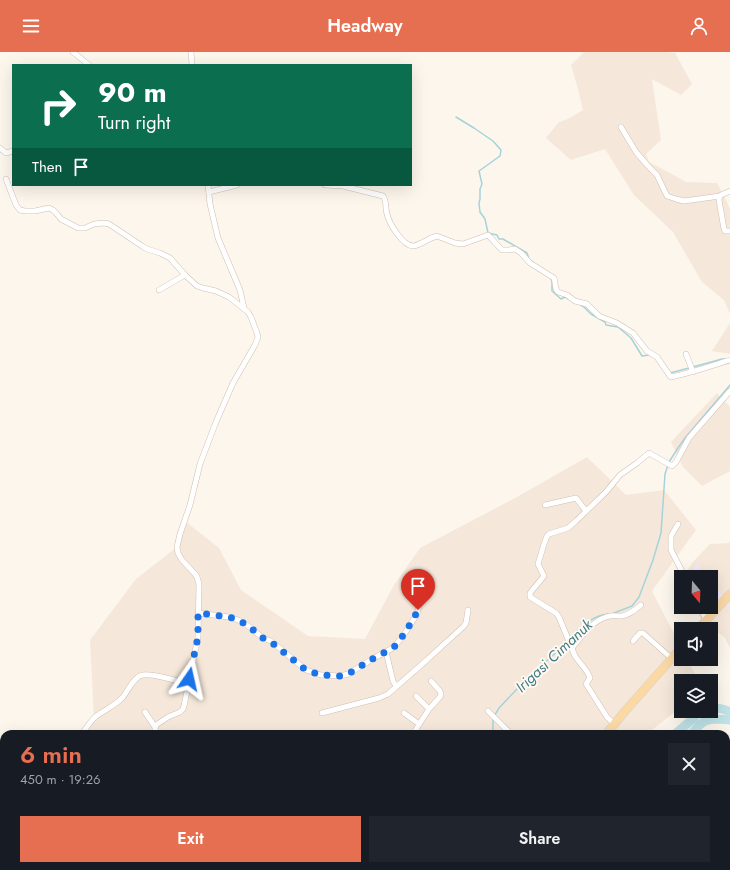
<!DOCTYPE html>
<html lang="en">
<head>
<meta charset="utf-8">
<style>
	:root { --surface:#171b24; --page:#20242c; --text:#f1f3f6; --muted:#9ea1a6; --accent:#e76f51 }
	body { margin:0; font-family:Jost,sans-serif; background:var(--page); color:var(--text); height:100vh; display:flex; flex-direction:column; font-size:15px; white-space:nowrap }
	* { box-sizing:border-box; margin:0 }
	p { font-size:13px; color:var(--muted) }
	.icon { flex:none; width:22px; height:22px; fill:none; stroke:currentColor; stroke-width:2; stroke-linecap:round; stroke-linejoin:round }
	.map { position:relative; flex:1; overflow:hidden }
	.details { position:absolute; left:0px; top:678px; width:730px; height:140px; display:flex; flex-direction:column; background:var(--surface); border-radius:12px 12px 0 0; box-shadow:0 4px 16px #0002 }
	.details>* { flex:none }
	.banner { position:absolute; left:12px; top:12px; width:400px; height:122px; border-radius:0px; box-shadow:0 4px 16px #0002; background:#0b6e4f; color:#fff; overflow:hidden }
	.needle { width:26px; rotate:161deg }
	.fabs { position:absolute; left:674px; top:518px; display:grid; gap:8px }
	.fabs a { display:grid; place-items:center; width:44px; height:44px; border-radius:0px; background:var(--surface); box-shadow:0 4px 16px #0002; font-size:20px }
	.pin { position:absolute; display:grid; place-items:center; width:34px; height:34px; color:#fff; margin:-41px -17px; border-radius:50% 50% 50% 0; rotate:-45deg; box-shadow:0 0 4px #0007 }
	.pin .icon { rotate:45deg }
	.me { position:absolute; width:44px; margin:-22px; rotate:11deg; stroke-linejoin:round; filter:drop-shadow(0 0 3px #0008) }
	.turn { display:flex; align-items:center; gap:14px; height:84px; padding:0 20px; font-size:18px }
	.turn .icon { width:52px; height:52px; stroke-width:2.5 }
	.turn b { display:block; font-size:28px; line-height:34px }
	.then { display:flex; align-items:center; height:38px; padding:0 20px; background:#0003; gap:8px; font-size:15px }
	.round { display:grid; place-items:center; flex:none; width:42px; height:42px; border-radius:0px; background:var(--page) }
	.overview { display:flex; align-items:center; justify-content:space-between; height:68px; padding:0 20px }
	h1 { font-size:24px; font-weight:600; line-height:30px; color:var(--accent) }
	.button { display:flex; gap:8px; margin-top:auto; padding:8px 20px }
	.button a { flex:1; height:46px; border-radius:0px; background:var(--accent); color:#fff; font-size:16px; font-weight:600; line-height:46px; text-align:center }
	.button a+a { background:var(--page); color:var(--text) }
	header { display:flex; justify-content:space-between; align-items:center; height:52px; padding:0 20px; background:var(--accent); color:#fff; font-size:18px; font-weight:600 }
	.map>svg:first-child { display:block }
	.residential { fill:#f5e8da }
	.education { fill:#f3e8fa }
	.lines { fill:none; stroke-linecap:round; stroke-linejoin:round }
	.stream { stroke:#a5d3da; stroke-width:1.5 }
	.river { stroke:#bfe3e8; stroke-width:9 }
	.street-casing { stroke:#d1beb0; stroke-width:6 }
	.primary-casing { stroke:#dad1cd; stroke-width:9 }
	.street { stroke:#fff; stroke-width:5 }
	.primary { stroke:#fbd9a5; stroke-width:8 }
	.route { stroke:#1a73e8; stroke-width:7; stroke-dasharray:0 12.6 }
	.labels { text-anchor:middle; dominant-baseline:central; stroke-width:3.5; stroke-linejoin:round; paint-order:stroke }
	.water-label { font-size:15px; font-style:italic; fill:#437c86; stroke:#fffaf3 }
</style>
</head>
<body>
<header><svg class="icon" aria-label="menu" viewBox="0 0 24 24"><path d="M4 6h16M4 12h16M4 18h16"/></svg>Headway<svg class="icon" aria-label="person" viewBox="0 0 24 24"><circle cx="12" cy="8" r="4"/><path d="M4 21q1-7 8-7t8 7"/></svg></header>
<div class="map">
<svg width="730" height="818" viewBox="0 0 730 818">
	<rect width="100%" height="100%" fill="#fdf6ec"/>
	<!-- residential -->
	<g class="residential">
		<path d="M584,0H666L675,1L692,32L681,43L652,27L661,88L646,102L649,110L668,120L686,130L717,131L725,146L730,158V262L724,248L702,230L673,180L634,143L605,97L571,108L546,86L559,70L568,67L583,58L578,37L571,13Z"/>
		<path d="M730,271V302L712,299Z"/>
		<path d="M717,341L730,355V419L702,434L683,415L671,390Z"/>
		<path d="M587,405L626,443L664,438L696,478L652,539L681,595V607H687L699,629H681V655L647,682H85L94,666L90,588L136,527L177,495L185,469L219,496L241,538L308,584L365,587L394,533L420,496L515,446Z"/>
		<path d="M730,488V596L725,586L700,565L695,555H711V525H684L692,511L710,492L729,491Z"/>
		<path d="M146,814H570L572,818H158Z"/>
	</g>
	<!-- education -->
	<g class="education">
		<path d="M698,512L706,525H689L688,524L694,521L693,518Z"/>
		<path d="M711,526L723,546L708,563L703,555H711Z"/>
	</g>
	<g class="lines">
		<!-- stream -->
		<g class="stream">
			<path d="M456,65L474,76L493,89L501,98L500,104L479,119L482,132L480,137V147L479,151L480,160L485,167L488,181L497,183L499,187H503L527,201L529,207L534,211"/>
			<path d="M551,227L552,229V239L561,247L565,245L568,247"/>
			<path d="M579,252L585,256L591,262L605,270L606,273L618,275L631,286L642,304L649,303"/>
			<path d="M693,315L722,307H726"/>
			<path d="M670,321L689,316"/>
			<path d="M669,410L678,396L685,386L730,333"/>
			<path d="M614,561L632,554L639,545L653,508L661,481L665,422L668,413"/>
			<path d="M569,587C580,576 592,563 609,562"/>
			<path d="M494,682L493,678V666L499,656L517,637L567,590"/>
			<path d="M407,818L413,814"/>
		</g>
		<!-- river -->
		<g class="river">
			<path d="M711,657C720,656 722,656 730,660"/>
			<path d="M675,682L694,666L697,660L702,659"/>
			<path d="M692,682C705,664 710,667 730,668"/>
			<path d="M726,759L730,768"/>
			<path d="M697,814L701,818"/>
			<path d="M661,818L664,814"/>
			<path d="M674,818L686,814"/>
			<path d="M727,818L730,815"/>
		</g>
		<!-- street casing -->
		<g class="street-casing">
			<g id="street">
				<path d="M73,0L89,13"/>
				<path d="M191,0L192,13"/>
				<path d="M621,75L636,100L648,114L657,123L667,144L676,147L684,149L720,144L721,143L730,139"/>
				<path d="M0,96L6,101L13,99"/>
				<path d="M6,127L16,153L20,158L25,159H35L49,156L53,158L56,161L61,167L78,176H85L94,172L104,171L109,172L142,194L147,197L160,201L170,206L185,223L197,234L203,236L216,239L229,245L248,260L251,265L257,281L258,285L255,293L233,331L216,370L200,412L190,453L180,482L177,495L178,501L182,508L195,522L197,525L199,532L198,585L184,654L183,657L180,660L168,665L156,673L155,677L156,682"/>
				<path d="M208,133L210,152L218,186L240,238L244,256"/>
				<path d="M325,133L343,134L383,144C387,149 385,156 387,162C389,171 403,195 414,194C422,192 429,186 437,184L455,191L463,192L488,183L502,198H508L515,197L521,201L530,211L554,226C556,231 554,236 558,240L567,243L575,249L587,252L599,264L617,271L633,281L647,299L657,305L670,324L671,325C691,321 711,314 730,308"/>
				<path d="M209,140L237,133"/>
				<path d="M720,144L719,148L724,177L725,179H730"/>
				<path d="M159,238L185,223"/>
				<path d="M686,302L693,320"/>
				<path d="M545,453L576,446L586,459"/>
				<path d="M678,472L671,484V498L685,525"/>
				<path d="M700,555L706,568"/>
				<path d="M198,561L229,565L238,568L247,573L263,586L271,589L306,618L321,623L340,624L348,622L374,606L391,597L395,594L405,581L417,562L418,558L422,534L419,520"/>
				<path d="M633,589L640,581H643L671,606"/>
				<path d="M572,596C582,584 591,570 606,565C611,563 617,564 622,564C629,563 635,558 641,553"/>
				<path d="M386,600L393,629L396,634"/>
				<path d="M416,644L429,657"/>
				<path d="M488,659L511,682"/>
				<path d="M145,660L155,675"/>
				<path d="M322,661L379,646L388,642L420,614L463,575L466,571L468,558"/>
				<path d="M404,661L419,672"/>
				<path d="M614,672L607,665L586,632L590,626C587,617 580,612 575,604L559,565L556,561L530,545V541L544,524L538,512L544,492L547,484L549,482L568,476L576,469L606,440L620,423L637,411L649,401L672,414L676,410L689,386L695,379L730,339"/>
				<path d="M82,682C86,676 90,670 95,665C104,658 115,654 123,645C128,639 134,624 143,623C152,621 178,629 188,632"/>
				<path d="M413,682L429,657L440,645L441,642L440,639L431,629"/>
				<path d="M0,721H4"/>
				<path d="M223,814L226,818"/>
				<path d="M366,814L368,818"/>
				<path d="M396,814L398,818"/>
				<path d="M344,818L348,814"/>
			</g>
		</g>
		<!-- primary casing -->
		<g class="primary-casing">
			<g id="primary">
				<path d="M698,577L730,542"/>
				<path d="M606,682L626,658L681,596"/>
				<path d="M490,818L493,814"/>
			</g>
		</g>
		<!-- street -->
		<use href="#street" class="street"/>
		<!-- primary -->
		<use href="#primary" class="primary"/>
	</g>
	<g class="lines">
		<!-- route -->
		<path class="route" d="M189,627L198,585V561L229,565L238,568L247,573L263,586L271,590L306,618L321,623L340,624L348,622L374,606L391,597L395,594L405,581L416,562L418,558"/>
	</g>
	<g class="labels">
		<!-- water labels -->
		<g class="water-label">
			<text transform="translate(554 604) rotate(-43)">Irigasi Cimanuk</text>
		</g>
	</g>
</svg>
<div class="fabs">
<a><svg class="needle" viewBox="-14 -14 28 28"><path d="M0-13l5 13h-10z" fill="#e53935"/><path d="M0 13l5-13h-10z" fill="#9ea1a6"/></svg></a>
<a><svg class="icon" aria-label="sound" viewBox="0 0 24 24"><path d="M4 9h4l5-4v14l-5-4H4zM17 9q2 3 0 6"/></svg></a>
<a><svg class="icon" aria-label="layers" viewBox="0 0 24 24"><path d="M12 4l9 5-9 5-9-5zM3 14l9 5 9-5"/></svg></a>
</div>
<div class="pin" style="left:418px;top:558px;background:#d93025"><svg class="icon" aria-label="arrive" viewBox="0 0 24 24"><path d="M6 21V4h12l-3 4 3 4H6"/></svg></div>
<svg class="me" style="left:189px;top:627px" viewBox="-20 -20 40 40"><path d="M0-17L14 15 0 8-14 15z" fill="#1a73e8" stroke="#fff" stroke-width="4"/></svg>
<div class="banner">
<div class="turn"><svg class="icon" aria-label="right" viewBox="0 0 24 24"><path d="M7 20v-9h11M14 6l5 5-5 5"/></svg><div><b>90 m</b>Turn right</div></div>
<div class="then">Then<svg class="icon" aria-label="arrive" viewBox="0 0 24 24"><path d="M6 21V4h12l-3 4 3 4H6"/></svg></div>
</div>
<section class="details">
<div class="overview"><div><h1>6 min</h1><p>450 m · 19:26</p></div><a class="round"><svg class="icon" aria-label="close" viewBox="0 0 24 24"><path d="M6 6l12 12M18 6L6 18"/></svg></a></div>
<div class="button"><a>Exit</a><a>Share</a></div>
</section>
</div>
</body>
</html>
